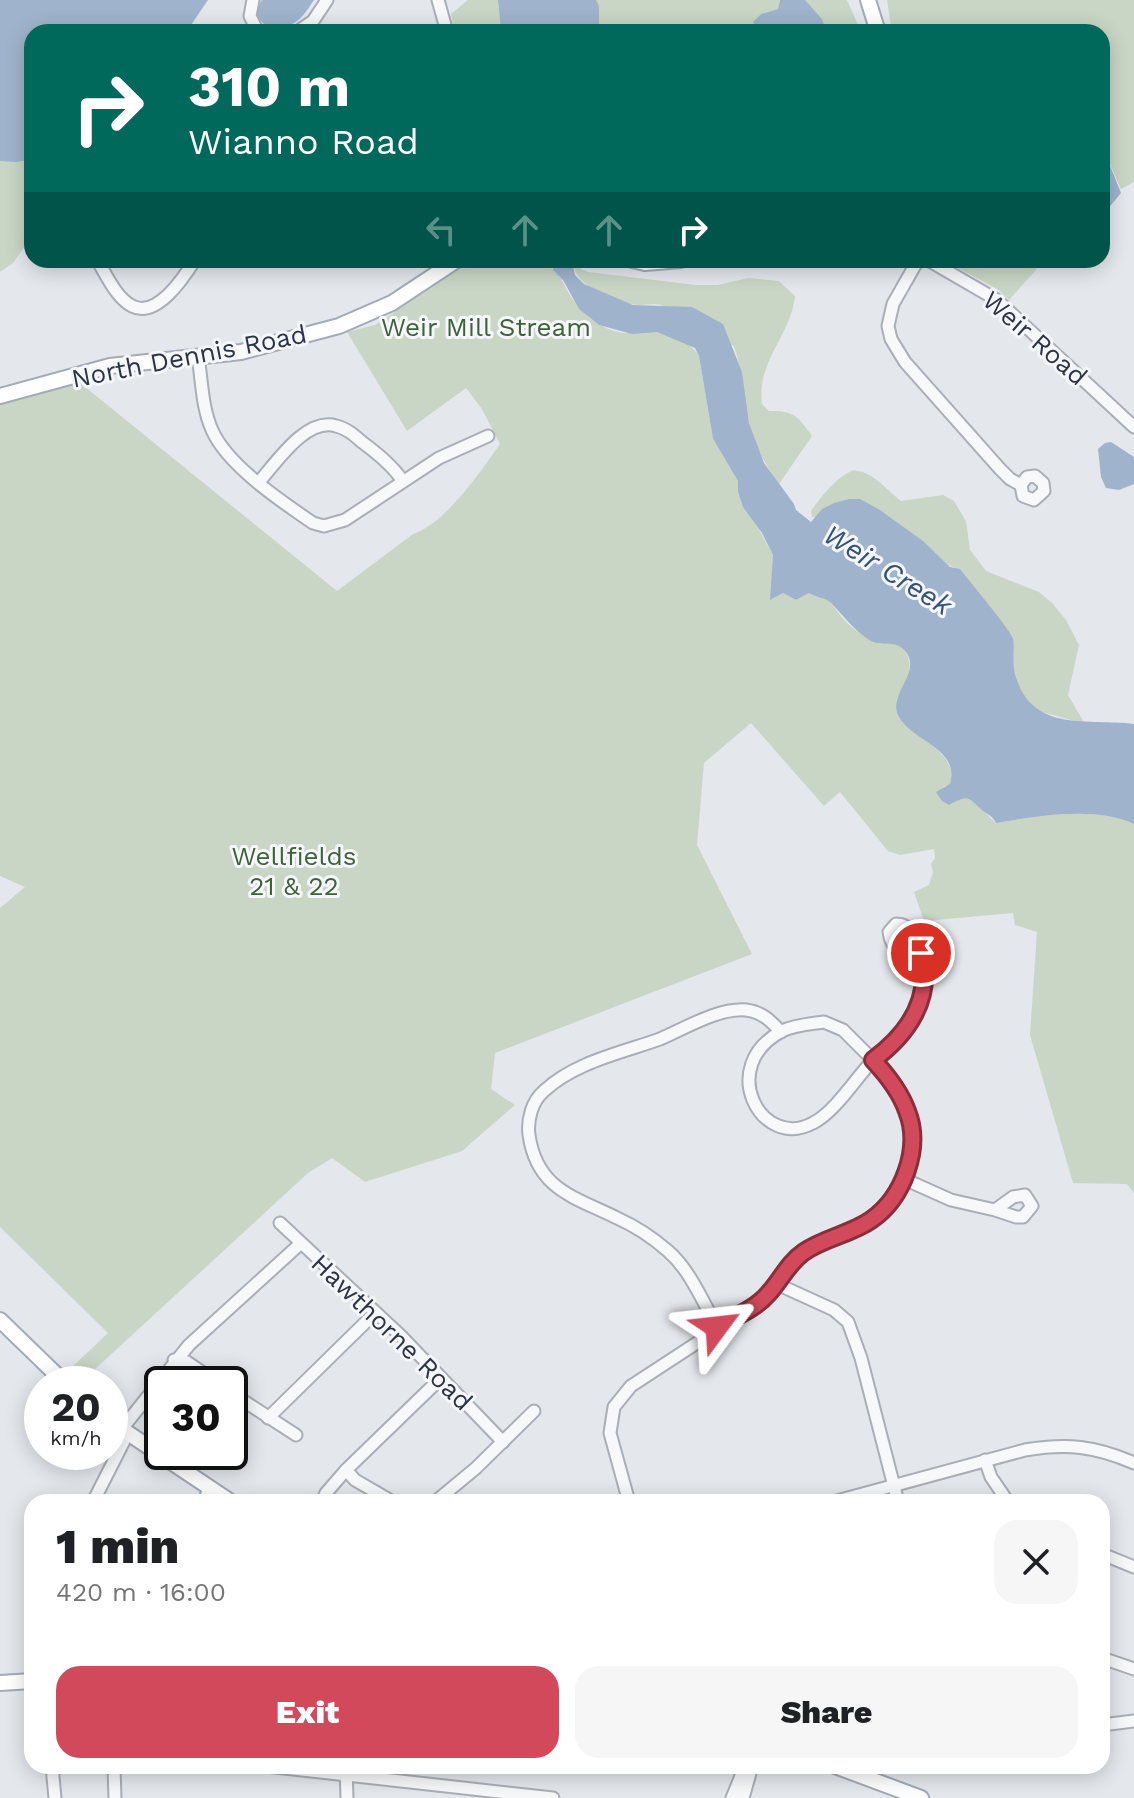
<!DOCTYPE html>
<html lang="en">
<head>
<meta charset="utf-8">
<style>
	:root { --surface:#fff; --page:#f6f6f6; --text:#202124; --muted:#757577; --accent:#d1495b }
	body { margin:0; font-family:"Work Sans",sans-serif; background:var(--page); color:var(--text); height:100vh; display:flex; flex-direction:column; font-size:30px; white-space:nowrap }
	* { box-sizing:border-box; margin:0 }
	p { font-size:26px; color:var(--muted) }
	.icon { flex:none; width:44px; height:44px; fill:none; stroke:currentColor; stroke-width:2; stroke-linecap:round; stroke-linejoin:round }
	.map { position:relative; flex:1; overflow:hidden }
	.sheet { position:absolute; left:24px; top:1494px; width:1086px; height:280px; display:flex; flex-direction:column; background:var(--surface); border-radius:24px; box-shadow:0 4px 20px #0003 }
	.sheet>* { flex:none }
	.guide { position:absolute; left:24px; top:24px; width:1086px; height:244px; border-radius:24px; box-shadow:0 4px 20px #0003; background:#00695c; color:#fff; overflow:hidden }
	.speed { position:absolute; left:24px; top:1366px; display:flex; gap:16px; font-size:40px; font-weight:700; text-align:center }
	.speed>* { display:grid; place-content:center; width:104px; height:104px; border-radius:50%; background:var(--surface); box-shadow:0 4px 20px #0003; line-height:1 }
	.speed small { font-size:20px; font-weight:400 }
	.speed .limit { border:4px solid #111; border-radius:12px; background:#fff; color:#111 }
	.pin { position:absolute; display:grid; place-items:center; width:68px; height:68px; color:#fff; margin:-34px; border:4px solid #fff; border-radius:50%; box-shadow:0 2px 8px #0007 }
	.me { position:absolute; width:88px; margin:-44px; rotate:60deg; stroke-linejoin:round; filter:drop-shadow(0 0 6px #0008) }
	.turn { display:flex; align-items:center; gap:28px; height:168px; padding:0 32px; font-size:36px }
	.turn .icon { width:104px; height:104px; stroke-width:2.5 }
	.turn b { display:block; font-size:56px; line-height:68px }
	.lanes { display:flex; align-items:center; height:76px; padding:0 32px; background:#0003; justify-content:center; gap:40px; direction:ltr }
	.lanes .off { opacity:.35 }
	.round { display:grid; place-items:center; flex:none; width:84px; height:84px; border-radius:24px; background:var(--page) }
	.headline { display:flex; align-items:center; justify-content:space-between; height:136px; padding:0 32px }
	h1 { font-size:48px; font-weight:800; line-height:60px }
	.action { display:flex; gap:16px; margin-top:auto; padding:16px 32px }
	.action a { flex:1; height:92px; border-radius:24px; background:var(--accent); color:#fff; font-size:32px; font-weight:800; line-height:92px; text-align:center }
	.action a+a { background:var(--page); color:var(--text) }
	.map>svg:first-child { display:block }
	.green { fill:#c9d6c5 }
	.water { fill:#9fb4cc }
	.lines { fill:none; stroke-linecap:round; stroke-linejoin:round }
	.minor-casing { stroke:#a9aeb7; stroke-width:15 }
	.major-casing { stroke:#a3abb8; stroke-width:18 }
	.minor { stroke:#f7f8fa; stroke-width:11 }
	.major { stroke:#fff; stroke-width:14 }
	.route-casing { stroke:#882f3b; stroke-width:20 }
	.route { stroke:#d1495b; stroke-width:14 }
	.labels { text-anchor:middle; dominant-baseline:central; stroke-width:6; stroke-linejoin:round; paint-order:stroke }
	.park-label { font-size:26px; fill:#3f6138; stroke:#f4f6f9 }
	.street-label { font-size:26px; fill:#2b3445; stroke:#f4f6f9 }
	.water-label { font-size:28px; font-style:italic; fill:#34527a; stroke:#f4f6f9 }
</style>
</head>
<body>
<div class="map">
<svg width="1134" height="1798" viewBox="0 0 1134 1798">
	<rect width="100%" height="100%" fill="#e4e7ec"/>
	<!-- green -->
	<g class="green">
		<path d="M468,0H498L501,32H455L451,14Z"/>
		<path d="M596,0H780L778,9L761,14L754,21L759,32H599V7Z"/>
		<path d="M805,0H847L861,32H824L826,30Z"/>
		<path d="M887,0H1134V182L1121,189L1102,146V32H892Z"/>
		<path d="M32,159V236L13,263L0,272V161Z"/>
		<path d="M473,260H554C563,290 584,324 618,332C631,335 643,330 656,332C671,334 692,343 699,356L713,439L738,481V492L773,555L771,599L783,593L796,600L809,593C816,598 820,596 827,600C832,603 836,610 840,615C854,632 873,645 896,643C920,661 907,679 896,701C905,713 914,726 924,737C938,753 956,760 950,785L942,787L963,798H971L996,823C1038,816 1095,806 1134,824V1193L1127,1184L1073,1183L1030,1035L1037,932L1015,925L1013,913L924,921L914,892L929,885L933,872L931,864L935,858L934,849L900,855L888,851L840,792L824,806L751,723L704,763L697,845L752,954L495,1053L491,1089L515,1105L462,1151L365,1182L332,1158L308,1173L81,1382L69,1370L108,1333L0,1227V908L25,887L0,876V403L79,382L337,591L413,534C445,524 481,471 500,444L482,409L466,388L407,431L347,332L375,325Z"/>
		<path d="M575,260L579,268L588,272L696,285H718L748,278L779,281L795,296C791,335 756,362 762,404L769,411C793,410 799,417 812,436L779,484C766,466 753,444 749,421C744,396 742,371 734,346C710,333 687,317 663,306C654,302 642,307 632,304C614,300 567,283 575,260Z"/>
		<path d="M943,260H1010L1030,266L1041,264L1009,300L999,290Z"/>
		<path d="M853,470C872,471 886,489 901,501L943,495L954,501L966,521L970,550L986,571L1039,592L1052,603L1066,620L1079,645L1068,695L1085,724L1035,710L1019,687L1014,670L1013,637L960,569C937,565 925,539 904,529C883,518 846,514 822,509L816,517H812L811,511C823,494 834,480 853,470Z"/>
	</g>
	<!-- water -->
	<g class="water">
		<path d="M0,0H208L189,28L184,25L173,32H32V159L17,162L0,161Z"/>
		<path d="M262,0H314C309,7 304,16 297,21C281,33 261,31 256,10Z"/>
		<path d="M498,0H596L599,6V32H501Z"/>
		<path d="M780,0H805L822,19L826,30L824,32H759L753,22L761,14L778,9Z"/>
		<path d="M1102,146L1121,193L1102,216Z"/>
		<path d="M554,260H575L573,265L575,275L584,284L633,305L692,307L723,324L742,372L749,423L764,463L794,504L796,510L811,522L822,509L834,503L849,499H860L880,510L923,541L950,567L960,569C968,579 1011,631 1013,638C1015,647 1012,661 1015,674C1032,734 1087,718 1134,724V824C1095,806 1038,816 996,823C992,815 988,815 982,810C966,796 969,795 949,805L942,801L936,792L950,784C960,747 911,742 898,715C888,693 923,672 905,651C895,639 884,647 871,641C855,632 844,616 831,603C825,597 816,598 809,593L796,600L783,593L770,600L773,555L762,533L743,507L738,492V481L713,439L699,356L695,348L657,332L632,334L599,325L579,309L563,280L553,270Z"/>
		<path d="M1111,442L1134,457V484L1119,490L1106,488L1101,477L1098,449L1105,443Z"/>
	</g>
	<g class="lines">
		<!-- minor casing -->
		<g class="minor-casing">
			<g id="minor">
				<path d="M253,0L250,16L258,32"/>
				<path d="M438,0L447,32"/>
				<path d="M297,32L313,21L327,0"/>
				<path d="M97,260C106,274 116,298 132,306C157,319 184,277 195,260"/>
				<path d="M918,260L893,304L888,326L891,339L905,362L1000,469L1010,479L1021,485L1023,496L1034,500L1044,491L1043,483L1035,476L1027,477L1021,485"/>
				<path d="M928,260L997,300L1134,427"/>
				<path d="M198,357C202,381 202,408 212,430C227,465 282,502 313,523L324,526L345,520L439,458L488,436"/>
				<path d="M259,482C276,463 306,417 336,426C346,428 354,435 362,442C377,453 392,465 402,480"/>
				<path d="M896,924C912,924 917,940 921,953C904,956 891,950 889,932Z"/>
				<path d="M824,1022L843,1030L873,1060C856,1078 835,1112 813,1123C761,1151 716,1066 782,1031C794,1025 810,1024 824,1022Z"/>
				<path d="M904,1179L951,1200L995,1210L1013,1197L1025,1195L1032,1206L1023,1217H1016L995,1210"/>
				<path d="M280,1223L401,1336L503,1442"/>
				<path d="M777,1284L834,1310L848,1322L861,1358L898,1502"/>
				<path d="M717,1327C703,1302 690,1270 668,1251C652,1237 635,1226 617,1218C575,1197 537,1190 529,1135C527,1120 532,1101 544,1091C575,1062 621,1053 660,1039C686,1028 717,1008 746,1010C762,1012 770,1020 781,1032"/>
				<path d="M174,1360L187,1362L219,1384"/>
				<path d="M230,1392L296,1435"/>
				<path d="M268,1418L374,1314"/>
				<path d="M985,1460L991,1477L1008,1502"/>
				<path d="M346,1470L355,1480L393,1502"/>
				<path d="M93,1502L124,1441L121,1430L189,1345L300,1244"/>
				<path d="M203,1502L210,1488"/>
				<path d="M322,1502L326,1493L346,1470L441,1378"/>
				<path d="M435,1502L476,1468L534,1411"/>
				<path d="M629,1502L610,1433L614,1407L631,1386L761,1301L803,1252L869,1221L890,1201L904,1179L909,1164L912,1133L909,1114L902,1100L892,1081L873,1060C908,1033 933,998 921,953"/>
				<path d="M833,1502L1025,1450C1067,1443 1095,1446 1134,1463"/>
				<path d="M1102,1554L1134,1567"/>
				<path d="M1102,1658L1134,1669"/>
				<path d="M1102,1725L1134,1721"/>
				<path d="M52,1766L55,1798"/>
				<path d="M114,1766L115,1798"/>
				<path d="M266,1766L553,1798"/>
				<path d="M346,1766L347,1798"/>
				<path d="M732,1798L745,1766"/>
				<path d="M743,1798L752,1766"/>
			</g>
		</g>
		<!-- major casing -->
		<g class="major-casing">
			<g id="major">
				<path d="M868,0L878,32"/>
				<path d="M632,260L645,263L681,260"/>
				<path d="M0,396L110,366L241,352L339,326L392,303L457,260"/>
				<path d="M0,1320L66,1384"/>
				<path d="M110,1421L231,1502"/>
				<path d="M0,1683L32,1681"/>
				<path d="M835,1766L921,1798"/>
			</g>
		</g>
		<!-- minor -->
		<use href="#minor" class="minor"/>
		<!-- major -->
		<use href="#major" class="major"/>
	</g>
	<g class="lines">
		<!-- route casing -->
		<g class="route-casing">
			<path id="route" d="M717,1327C734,1317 755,1309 768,1294C781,1280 788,1263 804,1252C824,1238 851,1234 871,1220C903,1198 922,1148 907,1111C900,1091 887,1075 873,1060C908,1034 933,998 921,953"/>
		</g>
		<!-- route -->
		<use href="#route" class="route"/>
	</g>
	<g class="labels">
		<!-- park labels -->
		<g class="park-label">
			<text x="486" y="327">Weir Mill Stream</text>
			<text x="294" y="856">Wellfields<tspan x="294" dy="30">21 &amp; 22</tspan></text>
		</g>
		<!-- street labels -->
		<g class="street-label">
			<text transform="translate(1035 338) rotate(41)">Weir Road</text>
			<text transform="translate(189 356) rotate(-11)">North Dennis Road</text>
			<text transform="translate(392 1332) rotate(44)">Hawthorne Road</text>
		</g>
		<!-- water labels -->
		<g class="water-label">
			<text transform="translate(888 570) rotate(32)">Weir Creek</text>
		</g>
	</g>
</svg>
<div class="speed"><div>20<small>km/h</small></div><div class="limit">30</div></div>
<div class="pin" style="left:921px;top:953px;background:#d93025"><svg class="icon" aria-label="arrive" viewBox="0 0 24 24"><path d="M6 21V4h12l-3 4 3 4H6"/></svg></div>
<svg class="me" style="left:717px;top:1327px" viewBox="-20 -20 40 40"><path d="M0-17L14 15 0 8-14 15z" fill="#d1495b" stroke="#fff" stroke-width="4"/></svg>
<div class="guide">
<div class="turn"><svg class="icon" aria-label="right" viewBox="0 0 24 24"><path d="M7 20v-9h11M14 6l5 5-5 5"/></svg><div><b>310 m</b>Wianno Road</div></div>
<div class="lanes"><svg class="icon off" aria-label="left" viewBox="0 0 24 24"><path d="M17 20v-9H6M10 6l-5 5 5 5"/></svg><svg class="icon off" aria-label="ahead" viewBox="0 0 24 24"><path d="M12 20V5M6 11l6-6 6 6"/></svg><svg class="icon off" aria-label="ahead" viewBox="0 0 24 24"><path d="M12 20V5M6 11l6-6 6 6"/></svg><svg class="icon" aria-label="right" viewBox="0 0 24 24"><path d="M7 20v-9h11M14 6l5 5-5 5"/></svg></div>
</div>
<section class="sheet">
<div class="headline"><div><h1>1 min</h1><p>420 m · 16:00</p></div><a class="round"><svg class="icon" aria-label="close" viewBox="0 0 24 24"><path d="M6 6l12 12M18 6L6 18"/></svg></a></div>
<div class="action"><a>Exit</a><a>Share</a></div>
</section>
</div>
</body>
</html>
